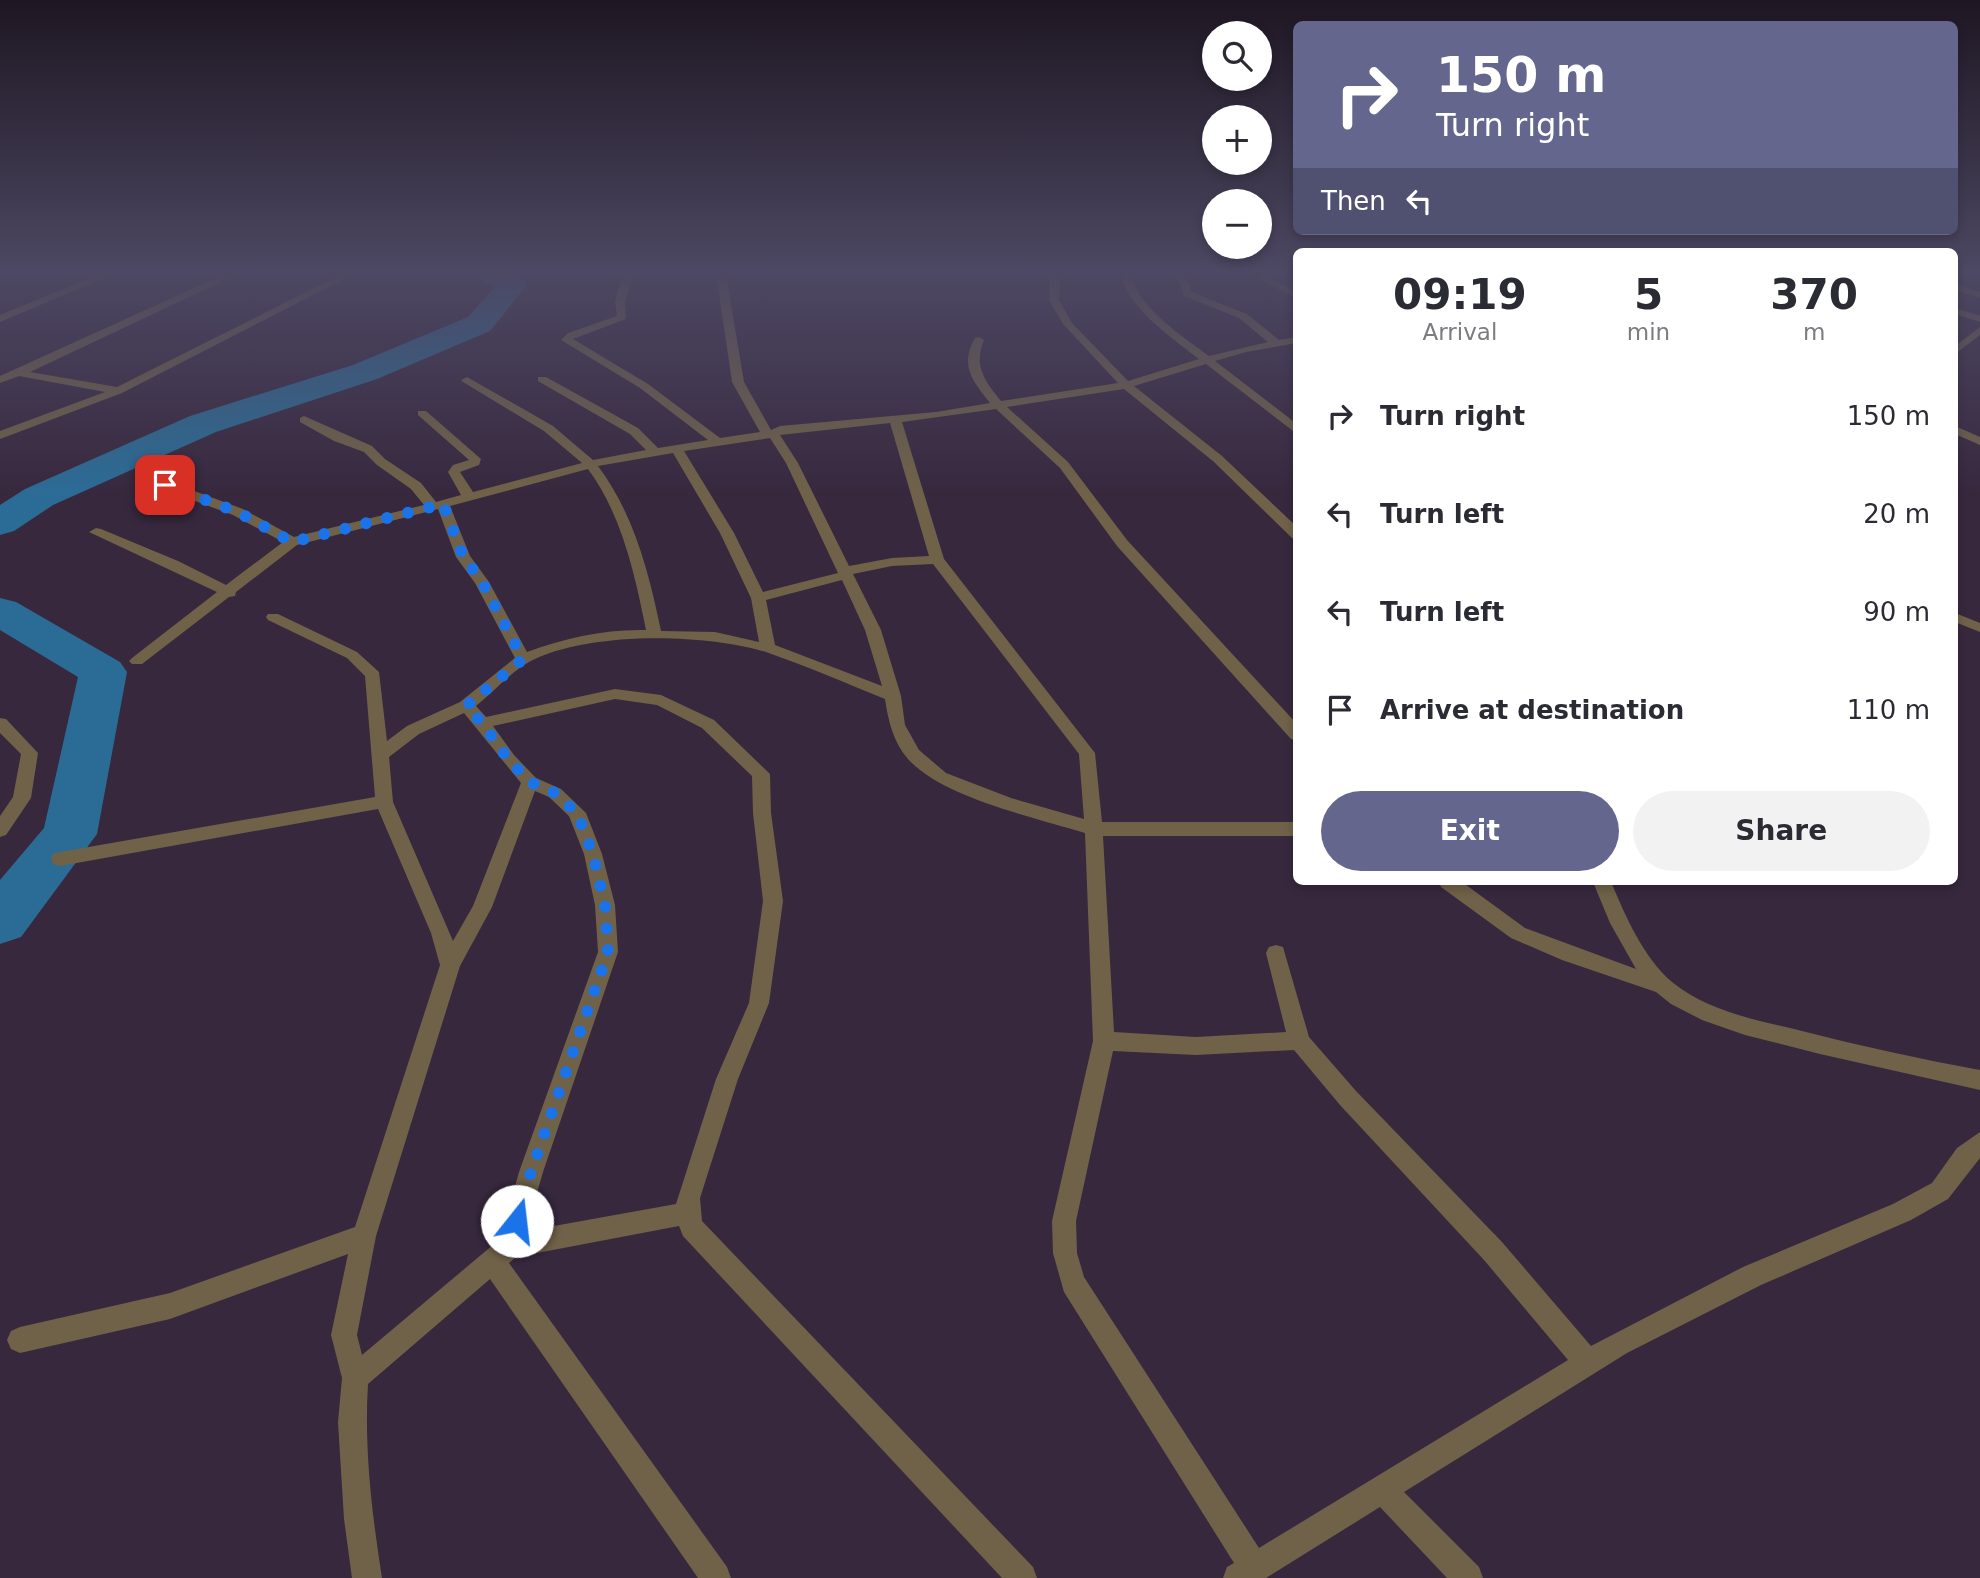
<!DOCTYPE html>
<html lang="en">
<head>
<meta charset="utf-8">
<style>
	:root { --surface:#fff; --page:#f2f2f3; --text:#2b2b33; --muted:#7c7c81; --accent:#65668d }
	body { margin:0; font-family:"DejaVu Sans",sans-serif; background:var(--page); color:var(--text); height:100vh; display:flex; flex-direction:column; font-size:26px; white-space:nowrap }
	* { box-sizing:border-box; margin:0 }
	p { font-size:23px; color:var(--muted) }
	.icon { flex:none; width:38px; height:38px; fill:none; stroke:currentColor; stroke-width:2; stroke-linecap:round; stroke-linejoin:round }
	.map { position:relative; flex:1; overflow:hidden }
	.drawer { position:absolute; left:1293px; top:248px; width:665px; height:637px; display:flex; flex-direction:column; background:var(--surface); border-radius:10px; box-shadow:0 4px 10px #0003 }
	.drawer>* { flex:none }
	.hud { position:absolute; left:1293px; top:21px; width:665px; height:214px; border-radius:10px; box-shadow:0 4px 10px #0003; background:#65668d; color:#fff; overflow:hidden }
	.fabs { position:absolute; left:1202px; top:21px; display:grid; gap:14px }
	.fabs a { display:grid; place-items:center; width:70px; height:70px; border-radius:50%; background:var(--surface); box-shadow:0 4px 10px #0003; font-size:35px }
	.pin { position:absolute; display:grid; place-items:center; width:60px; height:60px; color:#fff; margin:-30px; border-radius:14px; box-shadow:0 4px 10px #0006 }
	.me { position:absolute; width:77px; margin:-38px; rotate:16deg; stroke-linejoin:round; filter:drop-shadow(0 0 5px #0008) }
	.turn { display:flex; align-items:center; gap:24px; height:147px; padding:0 28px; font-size:32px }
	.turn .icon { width:91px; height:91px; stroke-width:2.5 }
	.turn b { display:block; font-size:49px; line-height:60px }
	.then { display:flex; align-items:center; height:66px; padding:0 28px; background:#0003; gap:14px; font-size:26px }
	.eta { display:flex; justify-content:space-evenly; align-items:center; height:119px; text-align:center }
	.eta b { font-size:42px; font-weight:700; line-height:49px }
	.cta { display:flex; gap:14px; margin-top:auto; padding:14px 28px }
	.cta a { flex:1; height:80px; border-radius:42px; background:var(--accent); color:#fff; font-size:28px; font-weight:700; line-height:80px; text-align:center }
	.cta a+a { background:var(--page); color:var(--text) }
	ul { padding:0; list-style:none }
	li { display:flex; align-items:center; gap:21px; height:98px; padding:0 28px }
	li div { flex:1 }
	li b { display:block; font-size:26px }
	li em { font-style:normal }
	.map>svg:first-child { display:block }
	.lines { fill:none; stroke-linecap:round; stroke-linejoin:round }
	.river { fill:#2b6c96; fill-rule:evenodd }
	.minor { fill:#706248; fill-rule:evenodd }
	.route { stroke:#1a73e8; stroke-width:12; stroke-dasharray:0 21.6 }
</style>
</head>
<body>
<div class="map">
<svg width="1980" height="1578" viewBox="0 0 1980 1578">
	<rect width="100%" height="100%" fill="#37283e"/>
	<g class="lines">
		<!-- river -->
		<g class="river">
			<path d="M474,273C492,273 516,268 527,285L490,331L377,379L216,432L53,505L14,531L0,535V505L25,489L190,416L353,365L468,317L495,287L478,279Z"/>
			<path d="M0,598L16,602L120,662L127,672L97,834L21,937L0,944V880L44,828L78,677L0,630Z"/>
		</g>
		<!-- minor -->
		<g class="minor">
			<path d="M103,273H116L0,322V315Z"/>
			<path d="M227,273H240L30,372L117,387L344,273H356L122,393L0,439V431L105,392L19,376L0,383V376Z"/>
			<path d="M624,273H634L625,301L626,319L573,339L648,384L720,438L760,432L732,382L717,280L722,277L727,280L744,382L771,430L780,426L936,412L990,403C973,381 959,366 975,338L979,337L984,340C973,366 985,381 1001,401L1118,383L1063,324L1049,300L1050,273H1060L1059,300L1072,323L1128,381L1199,359C1176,341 1122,304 1122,273H1132C1132,303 1186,339 1209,356L1268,342L1239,318L1184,296L1176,273H1186L1191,292L1247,314L1279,340L1297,337V343L1246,352L1215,361L1297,424V434L1206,364L1134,386L1222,456L1297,527V539L1292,538L1214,462L1124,389L1007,407L1068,462L1127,540L1297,724V740L1291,739L1117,546L1060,468L996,409L902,422L944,559L1095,753L1102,822H1297V836H1103L1114,1032L1196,1037L1286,1032L1266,953L1269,947L1276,945L1283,947L1309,1037L1356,1091L1502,1242L1591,1346L1743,1267L1893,1204L1932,1183L1957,1148L1980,1132V1158L1948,1199L1911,1220L1761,1285L1627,1353L1404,1492L1479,1567L1483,1578H1447L1380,1507L1266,1578H1223L1227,1567L1234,1563L1064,1292L1053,1253L1052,1221L1093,1041L1085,833C1034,817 943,798 908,759C893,742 888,720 885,699C846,683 806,666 766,652C706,633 585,631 529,662C510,673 493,692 476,706L486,717L615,689L661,695L714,720L770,774L771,813L783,901L769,1003L738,1079L700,1198L702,1221L1033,1567L1037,1578H1002L683,1236L679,1226L516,1257L509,1263L727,1567L731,1578H698L490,1279L368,1384C364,1449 372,1514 382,1578H352L344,1519L338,1422L342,1378L331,1335L348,1254L170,1319L20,1353L11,1349L7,1340L11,1331L20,1327L170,1293L355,1227L440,965L431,933L378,809L60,866L53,864L51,859L53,854L60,852L375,797L365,676L347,658L268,620L266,617L268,614H278L357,652L379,672L387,741L407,726L460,702L515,658L475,583L456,557L438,509L297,545L236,592L235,596L229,597L142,664H132L129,661L132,658L217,592L89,532L96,528L101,529L178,561L226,585L283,542L233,515L160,488V482H170L243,509L294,537L424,505L411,489L377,465L364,452L334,441L300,422V418L304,416L372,446L385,459L421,483L436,502L461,495L448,472L453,465L469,460L418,415V411H426L481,459L479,465L460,472L473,492L582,463L544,431L463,382L461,380L467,377L553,426L593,460L646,450L630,434L538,381V377H546L638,428L658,448L708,440L640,388L561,340L568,333L617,316L615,301ZM890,423L929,556L892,558L849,566L798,463L780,435ZM770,438L786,463L838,573L763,592L734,533L684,451ZM673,453L720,533L751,598L759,642L715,632L661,631C649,573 634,514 598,466ZM588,469C622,515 635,575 646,630C605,629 565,638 527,652L489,582L470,556L450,506ZM933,564L1079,754L1084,819L1011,798L946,773L919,750L905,725L901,696L881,630L853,574L892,566ZM842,580L865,630L882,686L775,645L766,600ZM615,699L657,705L702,728L752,776L753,813L763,901L749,1003L716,1079L676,1204L526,1231L543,1172L618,952L615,905L602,854L586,813L561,789L536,778L514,755L493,726ZM464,713L521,783L473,906L453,941L393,802L389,757L419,734ZM535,791L549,797L569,816L584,854L595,905L598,952L519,1172L500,1239L362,1355L357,1335L376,1236L460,966L492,907ZM1294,1050L1340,1105L1484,1260L1568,1360L1259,1548L1084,1277L1077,1253L1076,1221L1113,1051L1196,1055Z"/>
			<path d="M1249,273H1261L1297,292V299Z"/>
			<path d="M1955,284L1980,292V298L1955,290Z"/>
			<path d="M1955,308L1980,316V322L1955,314Z"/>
			<path d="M1980,327V335L1955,354V346Z"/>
			<path d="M1955,426L1980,437V445L1955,434Z"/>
			<path d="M1955,613L1980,623V632L1955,622Z"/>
			<path d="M0,718L6,719L38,753L31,798L6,835L0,837V816L13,797L21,754L0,733Z"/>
			<path d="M1439,882H1462L1525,928L1636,969L1610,923L1593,882H1611C1626,917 1643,957 1672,982C1709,1012 1757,1020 1802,1031C1861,1046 1920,1059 1980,1070V1090L1820,1054L1745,1035L1702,1020L1671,1004L1656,992L1562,960L1511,938L1441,887Z"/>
		</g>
	</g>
	<!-- sky -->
	<linearGradient id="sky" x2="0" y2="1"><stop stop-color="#1e1622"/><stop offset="0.55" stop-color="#4d4863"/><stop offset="1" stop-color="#4d4863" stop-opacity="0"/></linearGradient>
	<rect width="1980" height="494" fill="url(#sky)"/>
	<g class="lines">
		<!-- route -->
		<path class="route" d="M165,485L238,512L292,542L443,504L463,556L482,582L523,659L466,706L482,723L508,759L530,782L555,793L577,813L593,854L605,905L608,952L531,1172L517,1221"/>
	</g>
</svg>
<div class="fabs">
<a><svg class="icon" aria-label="search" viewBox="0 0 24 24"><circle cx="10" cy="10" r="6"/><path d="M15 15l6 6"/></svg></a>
<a>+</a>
<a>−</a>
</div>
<div class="pin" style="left:165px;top:485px;background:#d93025"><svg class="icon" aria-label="arrive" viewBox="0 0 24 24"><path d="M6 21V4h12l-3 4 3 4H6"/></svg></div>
<svg class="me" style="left:517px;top:1221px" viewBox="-20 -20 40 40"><circle r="19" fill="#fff"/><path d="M0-13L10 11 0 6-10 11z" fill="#1a73e8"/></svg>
<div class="hud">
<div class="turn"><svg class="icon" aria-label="right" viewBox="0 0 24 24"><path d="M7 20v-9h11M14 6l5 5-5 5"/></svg><div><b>150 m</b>Turn right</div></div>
<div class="then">Then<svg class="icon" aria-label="left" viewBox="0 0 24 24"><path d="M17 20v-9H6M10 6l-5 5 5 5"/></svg></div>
</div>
<section class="drawer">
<div class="eta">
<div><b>09:19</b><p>Arrival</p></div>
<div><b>5</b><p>min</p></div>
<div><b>370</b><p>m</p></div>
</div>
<ul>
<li><svg class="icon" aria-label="right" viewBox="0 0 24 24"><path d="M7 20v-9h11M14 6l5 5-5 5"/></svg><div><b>Turn right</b></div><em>150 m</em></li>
<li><svg class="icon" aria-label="left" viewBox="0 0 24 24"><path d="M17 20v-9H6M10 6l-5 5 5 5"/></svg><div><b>Turn left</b></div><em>20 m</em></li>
<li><svg class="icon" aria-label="left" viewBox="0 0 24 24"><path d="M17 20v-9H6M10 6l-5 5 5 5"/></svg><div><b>Turn left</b></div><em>90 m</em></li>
<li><svg class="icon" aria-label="arrive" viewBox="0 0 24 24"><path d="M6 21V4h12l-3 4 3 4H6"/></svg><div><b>Arrive at destination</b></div><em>110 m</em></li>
</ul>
<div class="cta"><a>Exit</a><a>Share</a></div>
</section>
</div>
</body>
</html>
